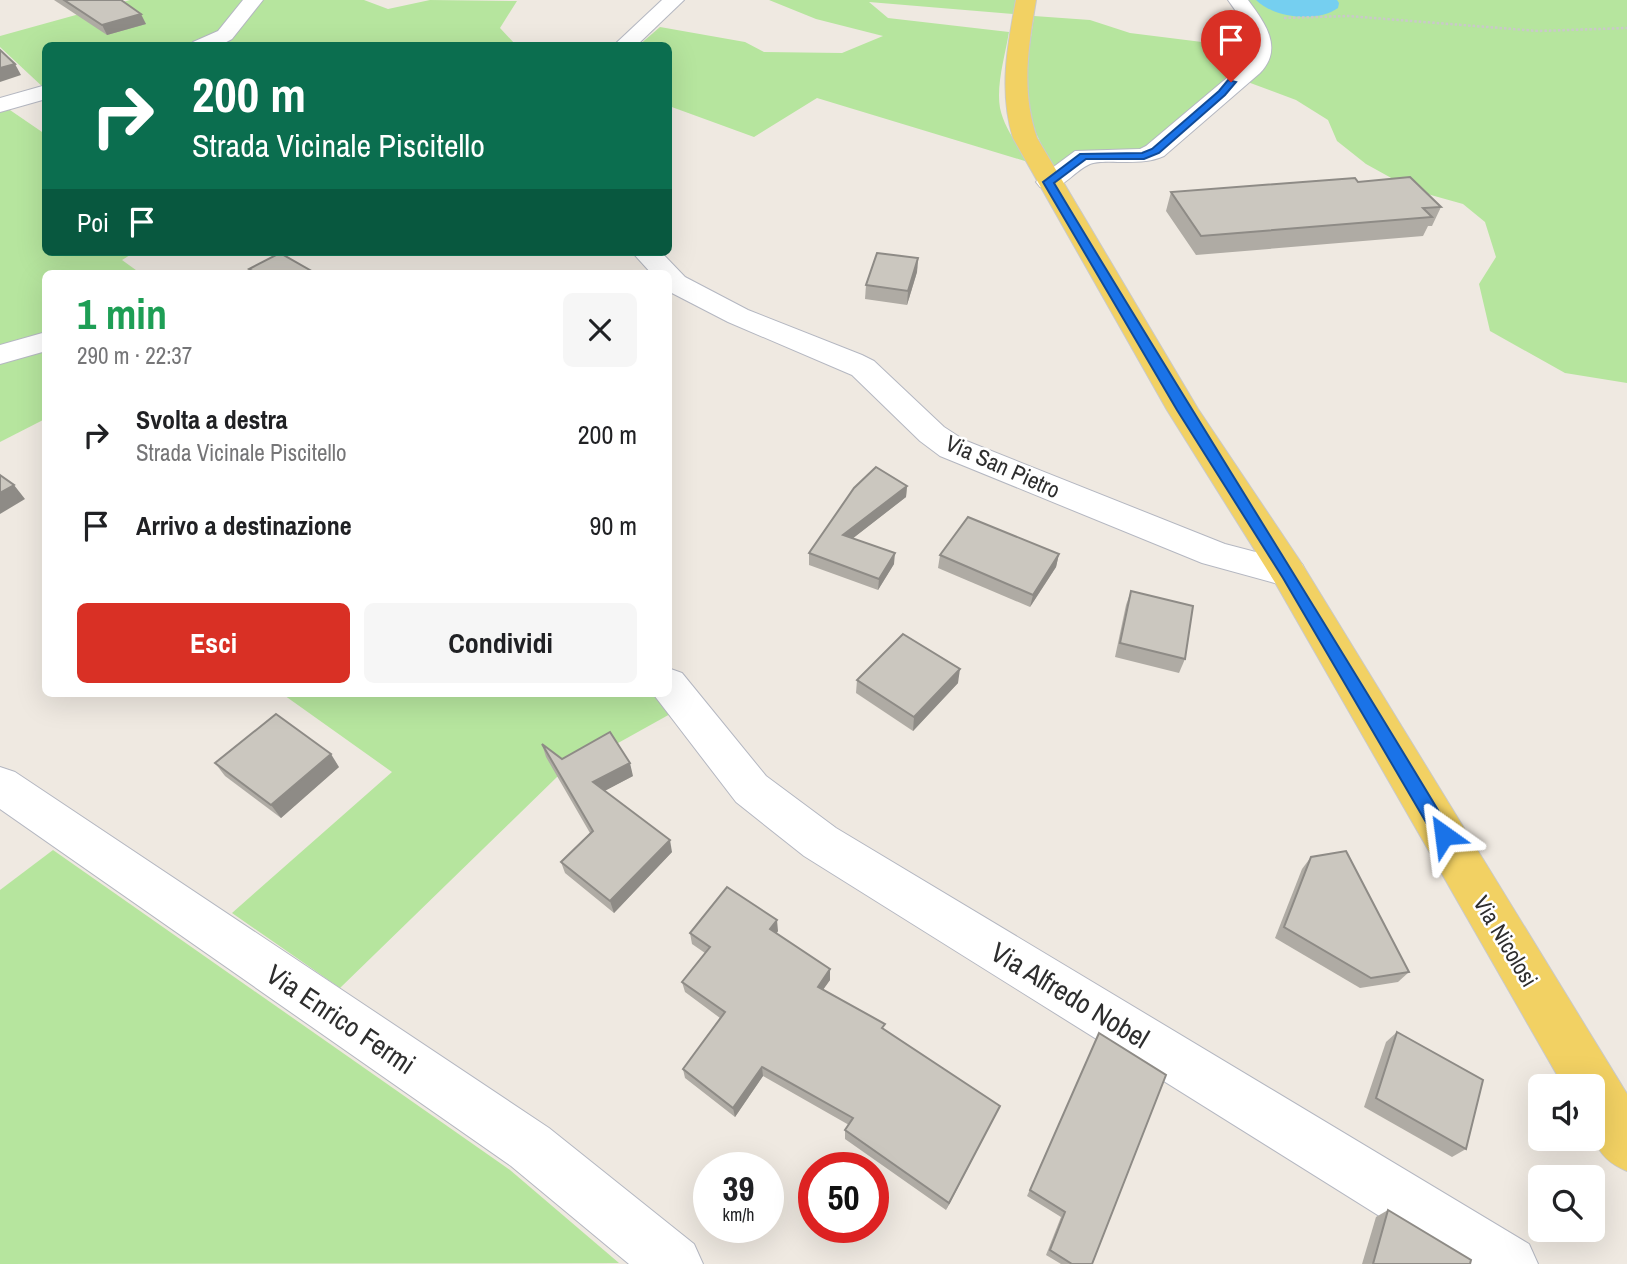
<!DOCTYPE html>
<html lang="it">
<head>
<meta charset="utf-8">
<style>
	:root { --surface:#fff; --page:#f6f6f6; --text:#202124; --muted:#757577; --accent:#d93025 }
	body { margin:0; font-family:"Archivo Narrow",sans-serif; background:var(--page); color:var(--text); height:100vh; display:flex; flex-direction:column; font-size:26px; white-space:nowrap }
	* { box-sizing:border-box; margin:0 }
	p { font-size:23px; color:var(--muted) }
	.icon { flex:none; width:38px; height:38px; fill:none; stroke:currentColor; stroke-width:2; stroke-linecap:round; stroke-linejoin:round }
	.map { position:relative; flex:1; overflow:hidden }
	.details { position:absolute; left:42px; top:270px; width:630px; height:427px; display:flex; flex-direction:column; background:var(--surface); border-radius:10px; box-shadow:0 7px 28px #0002 }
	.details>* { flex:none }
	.banner { position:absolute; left:42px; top:42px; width:630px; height:214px; border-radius:10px; box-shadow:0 7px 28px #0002; background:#0b6e4f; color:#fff; overflow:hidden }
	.controls { position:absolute; left:1528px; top:1074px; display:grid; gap:14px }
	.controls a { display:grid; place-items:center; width:77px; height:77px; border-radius:10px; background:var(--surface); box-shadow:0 7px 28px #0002; font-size:35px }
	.speed { position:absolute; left:693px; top:1152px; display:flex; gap:14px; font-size:35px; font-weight:700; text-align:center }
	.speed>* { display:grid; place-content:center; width:91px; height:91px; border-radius:50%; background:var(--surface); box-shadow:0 7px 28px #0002; line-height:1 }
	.speed small { font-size:18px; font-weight:400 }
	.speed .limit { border:10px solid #d22; background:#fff; color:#111 }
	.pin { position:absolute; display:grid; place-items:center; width:60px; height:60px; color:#fff; margin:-72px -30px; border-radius:50% 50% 50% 0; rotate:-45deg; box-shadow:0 0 7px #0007 }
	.pin .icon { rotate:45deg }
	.me { position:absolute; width:77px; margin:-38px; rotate:329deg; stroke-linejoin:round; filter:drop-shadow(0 0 5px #0008) }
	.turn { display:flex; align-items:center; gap:24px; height:147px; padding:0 35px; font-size:32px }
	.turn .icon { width:91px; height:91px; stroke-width:2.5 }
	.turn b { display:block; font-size:49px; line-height:60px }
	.then { display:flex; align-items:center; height:66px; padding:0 35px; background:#0003; gap:14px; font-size:26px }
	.round { display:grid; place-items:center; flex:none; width:74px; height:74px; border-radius:10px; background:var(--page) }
	.summary { display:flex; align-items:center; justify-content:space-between; height:119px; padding:0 35px }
	h1 { font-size:42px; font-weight:800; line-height:52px; color:#1e9e55 }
	.cta { display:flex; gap:14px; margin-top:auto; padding:14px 35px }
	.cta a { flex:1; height:80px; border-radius:10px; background:var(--accent); color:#fff; font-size:28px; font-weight:800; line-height:80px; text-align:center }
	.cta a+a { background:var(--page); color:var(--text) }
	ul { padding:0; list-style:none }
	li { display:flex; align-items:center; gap:21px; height:91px; padding:0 35px }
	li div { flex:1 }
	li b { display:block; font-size:26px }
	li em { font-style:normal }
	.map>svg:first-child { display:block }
	.green { fill:#b6e59e }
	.water { fill:#75cff0 }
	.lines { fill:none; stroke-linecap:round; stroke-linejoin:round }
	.minor-casing { stroke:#b4b7c1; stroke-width:2 }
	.major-casing { stroke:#c9c9c9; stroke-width:2 }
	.path { stroke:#c9c9c9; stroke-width:2.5; stroke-dasharray:2.5 2; stroke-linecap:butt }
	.minor { fill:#fff; fill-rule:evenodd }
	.major { fill:#f2d163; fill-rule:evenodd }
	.wall { fill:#afaba4 }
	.shaded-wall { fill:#8e8b86 }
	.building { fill:#cbc7bf; stroke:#8e8b86; stroke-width:2 }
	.route { fill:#1a73e8; stroke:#114b97; stroke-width:2 }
	.labels { text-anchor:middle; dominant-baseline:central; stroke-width:5; stroke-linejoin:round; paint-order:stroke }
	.street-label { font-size:23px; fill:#2e2e2e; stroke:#fff }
	.near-street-label { font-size:28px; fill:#2e2e2e; stroke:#fff }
</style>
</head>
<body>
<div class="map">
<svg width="1627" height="1264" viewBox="0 0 1627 1264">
	<rect width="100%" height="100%" fill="#efe9e1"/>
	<!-- green -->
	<g class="green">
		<path d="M130,0H249L216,37L188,45L46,46L45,89L0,47V36Z"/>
		<path d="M258,0H364L388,9L430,0L517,1L500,28L516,45L211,46Z"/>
		<path d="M769,0H1016L1013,14L869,2L888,18L1009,32C1005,56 996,85 1000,108C1004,128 1018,145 1028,162L817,98L754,137L669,106L668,46H638L660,27L745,42L764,52L842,53L883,36L816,19Z"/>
		<path d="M1246,0H1627V383L1565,373L1490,331L1479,284L1496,257L1485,222L1463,204L1413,190L1366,164L1337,141L1328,120L1296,100L1245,81C1280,37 1275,46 1246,0Z"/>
		<path d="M1034,16L1090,20L1130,33L1258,49L1249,64L1224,79L1209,100L1152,147L1054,171L1027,114L1026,71Z"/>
		<path d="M7,108L45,134L46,252H135L122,260L140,273H46L45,337L0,351V110Z"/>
		<path d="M45,347V419L0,442V360Z"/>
		<path d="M281,693H658L672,713L557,777L340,988L232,913L392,772Z"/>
		<path d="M53,850L510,1170L619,1263L0,1264V890Z"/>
	</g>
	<!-- water -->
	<path class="water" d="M1256,0H1337L1339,3L1338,8C1317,23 1274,18 1256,0Z"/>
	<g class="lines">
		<!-- minor casing -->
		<g class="minor-casing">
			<g id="minor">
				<path d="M243,0H263L232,39L219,46H190L193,42L218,31Z"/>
				<path d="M662,0H684L636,46H613Z"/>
				<path d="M1228,0H1248C1265,23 1284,48 1260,73L1164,156C1138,168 1103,157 1088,165C1070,174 1062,193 1040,187L1036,182L1040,177L1075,151L1140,149L1146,146L1247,61C1259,40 1240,17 1228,0Z"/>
				<path d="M46,85V99L0,112V98Z"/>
				<path d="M632,252H661L685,277L748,310L862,355L874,361L944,427L964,440L1225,544L1302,564L1307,574L1302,584L1289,587L1202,563L940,456L920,441L852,375L728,322L668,291V273H651Z"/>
				<path d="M46,332V351L0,364V345Z"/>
				<path d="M668,668L682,673L766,776L836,828L1529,1244L1538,1264H1456L804,856L736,802L654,695L653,693H668Z"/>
				<path d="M0,767L15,772L549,1128L694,1244L703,1264H629L511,1166L0,809Z"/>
			</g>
		</g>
		<!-- major casing -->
		<g class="major-casing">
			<path id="major" d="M1016,0H1036C1028,48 1021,91 1037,138L1198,409L1302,564L1627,1094V1171C1586,1154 1592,1125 1592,1087H1564L1276,584L1167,410L1013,138C999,91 1007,48 1016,0Z"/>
		</g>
		<!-- path -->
		<path class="path" d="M1284,18L1348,16L1538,31L1627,28"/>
		<!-- minor -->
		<use href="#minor" class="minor"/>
		<!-- major -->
		<use href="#major" class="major"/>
	</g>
	<!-- wall -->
	<g class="wall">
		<path d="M54,0H121L146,24L107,35Z"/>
		<path d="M1358,182L1441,207L1432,226H1428L1423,236L1196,255L1166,211L1171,192Z"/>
		<path d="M918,258L917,272L907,305L865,299L866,285Z"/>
		<path d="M907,486L906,497L853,538L894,564L878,590L809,565V553Z"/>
		<path d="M1059,554L1056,567L1030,607L938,568L940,555Z"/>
		<path d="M1131,591L1185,659L1179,673L1115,657L1126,605Z"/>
		<path d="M857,680L958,683L913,731L856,693Z"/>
		<path d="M542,744L562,759L633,776L604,791L672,852L614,913L565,873L561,862L590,833L546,757Z"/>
		<path d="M215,763L339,767L281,818L225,776Z"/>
		<path d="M1311,857L1409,972L1398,982L1360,988L1275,938L1302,869Z"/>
		<path d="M778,931L776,934L830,980L823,989L1000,1106L946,1210L845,1139V1130L849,1125L763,1076L735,1117L685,1078L683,1069L720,1018L685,992L682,982L705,953L692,944L690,933Z"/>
		<path d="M1397,1032L1466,1149L1452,1157L1364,1107L1386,1042Z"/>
		<path d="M1099,1033L1092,1264H1061L1046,1255L1061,1217L1027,1196Z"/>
		<path d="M1388,1210L1470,1264H1362L1376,1217Z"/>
	</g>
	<!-- shaded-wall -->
	<g class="shaded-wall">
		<path d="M141,14L146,24L107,35L102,25Z"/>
		<path d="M15,64L21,75L0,82V68Z"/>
		<path d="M918,258L917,272L907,305L908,291Z"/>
		<path d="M14,485L25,499L0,514V493Z"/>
		<path d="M907,486L906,497L843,546V535Z"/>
		<path d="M895,553L894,564L878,590L879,579Z"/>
		<path d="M1059,554L1056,567L1030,607L1033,595Z"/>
		<path d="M960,669L958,683L913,731L914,717Z"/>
		<path d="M331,754L339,767L281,818L271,805Z"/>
		<path d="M630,763L633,776L597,795L593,782Z"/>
		<path d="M670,840L672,852L614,913L610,901Z"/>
		<path d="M777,920L778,931L771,941L770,929Z"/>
		<path d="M830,969V980L818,997V987Z"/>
		<path d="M762,1067L763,1076L735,1117L733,1108Z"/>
		<path d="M1000,1106L996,1114L946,1210L949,1203Z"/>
	</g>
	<!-- building -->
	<g class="building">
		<path d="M64,0H121L141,14L102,25Z"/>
		<path d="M0,50L15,64L0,68Z"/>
		<path d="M1410,177L1441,207L1423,208L1432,217L1201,236L1171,192L1355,178L1358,182Z"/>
		<path d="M280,253L315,273H256L249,269Z"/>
		<path d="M877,253L918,258L908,291L866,285Z"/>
		<path d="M876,467L907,486L843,535L895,553L879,579L809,553L854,488Z"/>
		<path d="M0,475L14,485L0,493Z"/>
		<path d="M968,517L1059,554L1033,595L940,555Z"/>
		<path d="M1131,591L1193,606L1185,659L1120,643Z"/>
		<path d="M903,634L960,669L914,717L857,680Z"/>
		<path d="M276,714L331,754L271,805L215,763Z"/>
		<path d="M610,732L630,763L593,782L670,840L610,901L561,862L593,831L542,744L562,759Z"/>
		<path d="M1346,851L1409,972L1371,978L1284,927L1311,857Z"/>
		<path d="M727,887L777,920L770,929L830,969L818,987L885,1024L882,1028L1000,1106L949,1203L845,1130L853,1118L762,1067L733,1108L683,1069L725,1012L682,982L710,947L690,933Z"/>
		<path d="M1397,1032L1483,1080L1466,1149L1376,1098Z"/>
		<path d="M1099,1033L1166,1075L1092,1264H1072L1050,1250L1065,1212L1030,1190Z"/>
		<path d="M1388,1210L1471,1260L1470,1264H1373Z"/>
	</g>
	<!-- route -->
	<path class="route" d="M1228,80L1236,82L1225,95L1159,153L1144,159H1086L1054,183C1184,400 1320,613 1450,830L1453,835L1450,841L1444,844L1437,841L1283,578L1177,410L1043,182L1080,154L1142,153L1152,149L1219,91Z"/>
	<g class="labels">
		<!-- street labels -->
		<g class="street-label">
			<text transform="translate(1003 466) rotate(24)">Via San Pietro</text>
			<text transform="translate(1506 941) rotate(59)">Via Nicolosi</text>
		</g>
		<!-- near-street labels -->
		<g class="near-street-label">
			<text transform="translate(1070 995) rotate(31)">Via Alfredo Nobel</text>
			<text transform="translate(341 1019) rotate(34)">Via Enrico Fermi</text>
		</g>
	</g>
</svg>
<div class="controls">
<a><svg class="icon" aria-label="sound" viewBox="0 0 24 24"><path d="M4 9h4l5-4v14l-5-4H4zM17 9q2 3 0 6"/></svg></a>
<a><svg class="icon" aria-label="search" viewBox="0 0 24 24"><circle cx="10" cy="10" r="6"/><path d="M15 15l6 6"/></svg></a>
</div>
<div class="speed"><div>39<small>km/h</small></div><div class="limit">50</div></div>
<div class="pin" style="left:1231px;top:82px;background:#d93025"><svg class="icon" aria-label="arrive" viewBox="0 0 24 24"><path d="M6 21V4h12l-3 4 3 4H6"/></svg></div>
<svg class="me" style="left:1444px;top:835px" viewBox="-20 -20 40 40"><path d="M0-17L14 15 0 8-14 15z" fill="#1a73e8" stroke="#fff" stroke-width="4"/></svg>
<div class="banner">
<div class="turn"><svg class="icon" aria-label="right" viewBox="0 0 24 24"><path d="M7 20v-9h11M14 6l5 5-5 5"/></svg><div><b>200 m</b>Strada Vicinale Piscitello</div></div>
<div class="then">Poi<svg class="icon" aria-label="arrive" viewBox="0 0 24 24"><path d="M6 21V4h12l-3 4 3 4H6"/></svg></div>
</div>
<section class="details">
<div class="summary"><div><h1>1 min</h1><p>290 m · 22:37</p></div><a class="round"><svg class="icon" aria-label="close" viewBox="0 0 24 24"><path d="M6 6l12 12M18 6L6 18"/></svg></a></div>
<ul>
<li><svg class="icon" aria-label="right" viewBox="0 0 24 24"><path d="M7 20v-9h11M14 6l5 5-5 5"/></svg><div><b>Svolta a destra</b><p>Strada Vicinale Piscitello</p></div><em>200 m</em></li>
<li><svg class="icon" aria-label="arrive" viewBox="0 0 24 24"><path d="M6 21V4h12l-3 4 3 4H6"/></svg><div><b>Arrivo a destinazione</b></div><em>90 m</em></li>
</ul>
<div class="cta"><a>Esci</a><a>Condividi</a></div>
</section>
</div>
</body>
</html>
